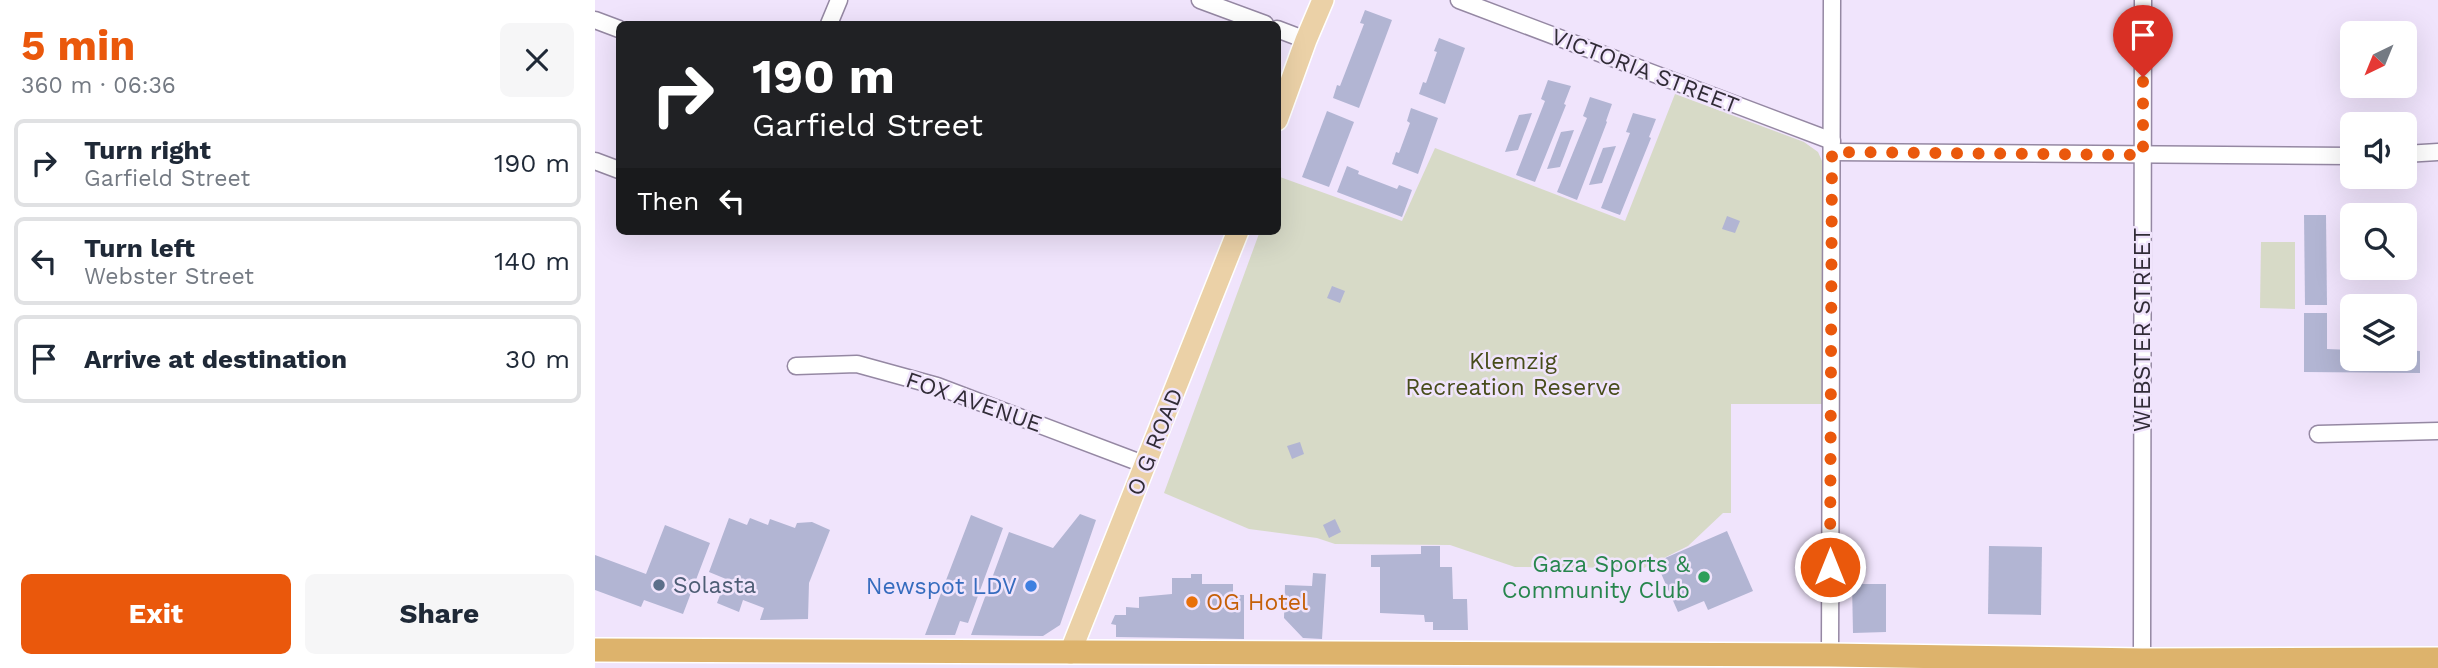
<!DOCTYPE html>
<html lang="en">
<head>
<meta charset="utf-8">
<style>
	:root { --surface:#fff; --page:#f6f6f7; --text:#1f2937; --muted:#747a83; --line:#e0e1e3; --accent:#ea580c }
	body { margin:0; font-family:"Work Sans",sans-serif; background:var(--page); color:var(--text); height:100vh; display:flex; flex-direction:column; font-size:26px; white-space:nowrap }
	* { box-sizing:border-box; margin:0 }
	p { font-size:23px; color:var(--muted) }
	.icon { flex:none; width:38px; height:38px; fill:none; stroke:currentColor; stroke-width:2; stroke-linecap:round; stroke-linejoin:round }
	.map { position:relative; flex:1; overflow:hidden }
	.details { display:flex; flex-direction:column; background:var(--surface); width:595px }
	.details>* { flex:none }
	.banner { position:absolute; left:21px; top:21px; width:665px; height:214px; border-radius:10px; box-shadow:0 7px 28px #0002; background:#202124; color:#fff; overflow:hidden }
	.needle { width:46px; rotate:223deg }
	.tools { position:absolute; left:1745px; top:21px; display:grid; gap:14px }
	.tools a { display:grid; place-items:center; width:77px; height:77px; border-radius:10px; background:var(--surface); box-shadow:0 7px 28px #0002; font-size:35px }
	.pin { position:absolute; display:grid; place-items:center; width:60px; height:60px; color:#fff; margin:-72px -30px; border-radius:50% 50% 50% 0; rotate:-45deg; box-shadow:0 0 7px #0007 }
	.pin .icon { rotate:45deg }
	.me { position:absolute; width:77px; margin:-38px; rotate:0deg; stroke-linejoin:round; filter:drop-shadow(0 0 5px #0008) }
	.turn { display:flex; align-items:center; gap:24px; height:147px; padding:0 21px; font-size:32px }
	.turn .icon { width:91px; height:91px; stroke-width:2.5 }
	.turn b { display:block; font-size:49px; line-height:60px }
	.then { display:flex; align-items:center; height:66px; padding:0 21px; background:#0003; gap:14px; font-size:26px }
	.round { display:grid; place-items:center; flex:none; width:74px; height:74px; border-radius:10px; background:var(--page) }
	.overview { display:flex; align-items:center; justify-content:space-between; height:119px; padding:0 21px }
	h1 { font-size:42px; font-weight:700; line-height:52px; color:var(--accent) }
	.cta { display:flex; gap:14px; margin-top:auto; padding:14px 21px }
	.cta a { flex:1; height:80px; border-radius:10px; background:var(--accent); color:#fff; font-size:28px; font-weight:700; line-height:80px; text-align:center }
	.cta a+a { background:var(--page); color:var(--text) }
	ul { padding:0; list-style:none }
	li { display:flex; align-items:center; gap:21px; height:88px; margin:0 14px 10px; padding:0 7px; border:4px solid var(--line); border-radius:10px }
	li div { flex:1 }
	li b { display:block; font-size:26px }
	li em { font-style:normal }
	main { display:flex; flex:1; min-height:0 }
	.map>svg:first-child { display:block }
	.green { fill:#d7dac7 }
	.building { fill:#b2b5d3 }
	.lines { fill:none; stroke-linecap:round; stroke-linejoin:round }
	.minor-casing { stroke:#9588a3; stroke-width:19 }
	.major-casing { stroke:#fff; stroke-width:24 }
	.highway-casing { stroke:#fff; stroke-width:26 }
	.minor { stroke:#fff; stroke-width:16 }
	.major { stroke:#ebd1a7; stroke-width:21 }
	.highway { stroke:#ddb36c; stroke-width:23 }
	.route { stroke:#ea580c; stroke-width:12; stroke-dasharray:0 21.6 }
	.leisure-dot { fill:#2e9e5b; stroke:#f0e4fc; stroke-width:2.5 }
	.service-dot { fill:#5c6f8a; stroke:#f0e4fc; stroke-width:2.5 }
	.shop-dot { fill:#3f7fe0; stroke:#f0e4fc; stroke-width:2.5 }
	.food-dot { fill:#e8710a; stroke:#f0e4fc; stroke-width:2.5 }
	.labels { text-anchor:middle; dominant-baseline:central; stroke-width:5; stroke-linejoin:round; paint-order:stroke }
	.street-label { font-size:23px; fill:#312c37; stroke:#f0e4fc }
	.park-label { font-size:23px; fill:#474c1a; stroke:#f0e4fc }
	.leisure-label { font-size:23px; fill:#27864d; stroke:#f0e4fc; text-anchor:end }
	.service-label { font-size:23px; fill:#4e5e75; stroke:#f0e4fc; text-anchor:start }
	.shop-label { font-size:23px; fill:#366cbe; stroke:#f0e4fc; text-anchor:end }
	.food-label { font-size:23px; fill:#c56008; stroke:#f0e4fc; text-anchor:start }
</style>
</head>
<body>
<main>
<section class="details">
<div class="overview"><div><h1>5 min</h1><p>360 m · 06:36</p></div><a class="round"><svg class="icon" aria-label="close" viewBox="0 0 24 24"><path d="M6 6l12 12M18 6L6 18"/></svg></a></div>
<ul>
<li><svg class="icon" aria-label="right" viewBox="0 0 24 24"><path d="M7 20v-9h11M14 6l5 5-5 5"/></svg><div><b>Turn right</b><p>Garfield Street</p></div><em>190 m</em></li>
<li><svg class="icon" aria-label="left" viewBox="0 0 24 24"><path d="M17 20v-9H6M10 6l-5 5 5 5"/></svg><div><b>Turn left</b><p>Webster Street</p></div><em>140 m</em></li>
<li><svg class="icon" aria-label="arrive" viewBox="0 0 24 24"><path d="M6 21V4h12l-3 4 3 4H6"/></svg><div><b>Arrive at destination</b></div><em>30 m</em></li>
</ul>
<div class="cta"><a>Exit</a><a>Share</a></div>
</section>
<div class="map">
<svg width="1843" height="668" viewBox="0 0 1843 668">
	<rect width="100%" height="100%" fill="#f0e4fc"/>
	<!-- green -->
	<g class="green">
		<path d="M1080,94L1209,142L1223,152L1227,161L1228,404H1136V513H1128L1093,546L1049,568L920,567L855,545L740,544L722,538L654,529L569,493L665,231H682L683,184L685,177L807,221L840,148L1030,221Z"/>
		<path d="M1666,242H1700V309L1665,308Z"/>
	</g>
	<!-- building -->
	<g class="building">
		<path d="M770,10L797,20L764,108L738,98L742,85L745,86L769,24L765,23Z"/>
		<path d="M844,38L870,48L850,104L824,94L828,82L831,83L842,52L839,51Z"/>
		<path d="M953,80L976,86L969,104L971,105L940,182L921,175L950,101L946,99Z"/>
		<path d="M995,97L1017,104L1011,121L1012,122L982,200L962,192L992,118L988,116Z"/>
		<path d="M816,108L843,118L823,174L797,164L801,152L804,153L815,123L812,121Z"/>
		<path d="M732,111L759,122L734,187L707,177Z"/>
		<path d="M937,113L923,150L910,152L924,115Z"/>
		<path d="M1038,113L1061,119L1054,137L1056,138L1025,215L1006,208L1035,133L1031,132Z"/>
		<path d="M979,130L965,167L952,169L966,132Z"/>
		<path d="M1021,146L1007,183L994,185L1008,148Z"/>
		<path d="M752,166L764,171L763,174L802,189L804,185L817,190L807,217L742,192Z"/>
		<path d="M1709,215H1731L1732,305H1710Z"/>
		<path d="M1132,216L1145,221L1140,233L1127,229Z"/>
		<path d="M737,286L750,291L745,303L732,298Z"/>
		<path d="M1709,313H1732V349L1757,350V359H1810V350L1825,351V373L1709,372Z"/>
		<path d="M705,442L709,454L697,459L692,446Z"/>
		<path d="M485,514L501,520L465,625L448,636L376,635L414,532L458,548Z"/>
		<path d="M376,515L408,528L373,623L365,621L360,635H330Z"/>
		<path d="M134,518L152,525L155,518L173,525L175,519L200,528L202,523L217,522L235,530L214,583L213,619L165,620L169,608L148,600L144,612L122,603L131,579L114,572Z"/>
		<path d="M740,519L746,532L734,538L728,525Z"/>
		<path d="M70,525L115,543L88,614L49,600L46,607L0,590V555L51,574Z"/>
		<path d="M1132,531L1158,591L1113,610L1109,601L1083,612L1061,562Z"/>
		<path d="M826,546H845V567H857L858,599H872L873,630H838V622H830L829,615L785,613V567H776V555L826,554Z"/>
		<path d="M1394,546L1447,547L1446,615L1393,614Z"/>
		<path d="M718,573L731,574L727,639L708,638L689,618L690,585L717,586Z"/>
		<path d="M596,574H607V584H638V595H649V639L521,637V625L516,624L520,615H531V607L544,608V597L577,594V578H596Z"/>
		<path d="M1257,584H1291V632L1258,633Z"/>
	</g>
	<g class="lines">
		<!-- minor casing -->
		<g class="minor-casing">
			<g id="minor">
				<path d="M605,0L670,24"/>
				<path d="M864,0L1237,141"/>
				<path d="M0,20L24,29"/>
				<path d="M234,24L244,0"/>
				<path d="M682,29L711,40"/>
				<path d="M1237,152L1757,156"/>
				<path d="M1810,154L1843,152"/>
				<path d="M0,161L24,170"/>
				<path d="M201,366L262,364L342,386L551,465"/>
				<path d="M1723,434L1843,431"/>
				<path d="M1235,655L1237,0"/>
				<path d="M1547,660L1548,0"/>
			</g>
		</g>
		<!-- major casing -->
		<g class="major-casing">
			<g id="major">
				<path d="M682,120L711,40L728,0"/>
				<path d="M475,653L643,231"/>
			</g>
		</g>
		<!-- highway casing -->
		<g class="highway-casing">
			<path id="highway" d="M0,650L1235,655L1547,660L1843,659"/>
		</g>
		<!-- minor -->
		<use href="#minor" class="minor"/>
		<!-- major -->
		<use href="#major" class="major"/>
		<!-- highway -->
		<use href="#highway" class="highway"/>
	</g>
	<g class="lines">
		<!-- route -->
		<path class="route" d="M1235,567L1237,152L1548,155V77"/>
	</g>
	<!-- markers -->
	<circle class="leisure-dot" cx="1109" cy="577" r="7"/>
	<circle class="service-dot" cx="64" cy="585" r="7"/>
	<circle class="shop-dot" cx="436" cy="586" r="7"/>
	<circle class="food-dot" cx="597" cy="602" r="7"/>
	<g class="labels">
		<!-- street labels -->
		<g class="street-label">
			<text transform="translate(1050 71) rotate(21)">VICTORIA STREET</text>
			<text transform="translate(1547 330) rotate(-90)">WEBSTER STREET</text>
			<text transform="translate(379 402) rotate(19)">FOX AVENUE</text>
			<text transform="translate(560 442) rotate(-68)">O G ROAD</text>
		</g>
		<!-- park labels -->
		<g class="park-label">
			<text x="918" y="361">Klemzig<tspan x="918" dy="26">Recreation Reserve</tspan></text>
		</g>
		<!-- leisure labels -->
		<g class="leisure-label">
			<text x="1095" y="564">Gaza Sports &amp;<tspan x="1095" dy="26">Community Club</tspan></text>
		</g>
		<!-- service labels -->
		<g class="service-label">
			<text x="78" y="585">Solasta</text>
		</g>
		<!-- shop labels -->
		<g class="shop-label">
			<text x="422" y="586">Newspot LDV</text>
		</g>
		<!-- food labels -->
		<g class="food-label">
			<text x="611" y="602">OG Hotel</text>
		</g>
	</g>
</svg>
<div class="tools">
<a><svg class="needle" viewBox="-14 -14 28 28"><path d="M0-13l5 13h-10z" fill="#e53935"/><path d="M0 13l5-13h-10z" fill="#747a83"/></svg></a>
<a><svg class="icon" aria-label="sound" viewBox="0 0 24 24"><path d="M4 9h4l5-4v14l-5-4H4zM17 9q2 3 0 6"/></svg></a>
<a><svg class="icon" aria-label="search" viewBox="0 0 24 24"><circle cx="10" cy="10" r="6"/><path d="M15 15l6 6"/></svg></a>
<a><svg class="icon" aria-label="layers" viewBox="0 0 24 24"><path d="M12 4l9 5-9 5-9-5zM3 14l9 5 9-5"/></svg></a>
</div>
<div class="pin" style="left:1548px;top:77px;background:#d93025"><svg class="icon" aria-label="arrive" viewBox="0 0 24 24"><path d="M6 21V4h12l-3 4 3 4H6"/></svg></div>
<svg class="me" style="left:1235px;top:567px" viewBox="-20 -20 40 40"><circle r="17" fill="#ea580c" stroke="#fff" stroke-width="3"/><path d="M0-11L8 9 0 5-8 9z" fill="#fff"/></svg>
<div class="banner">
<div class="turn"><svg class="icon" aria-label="right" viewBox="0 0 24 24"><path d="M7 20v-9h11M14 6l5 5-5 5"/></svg><div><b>190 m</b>Garfield Street</div></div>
<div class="then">Then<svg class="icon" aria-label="left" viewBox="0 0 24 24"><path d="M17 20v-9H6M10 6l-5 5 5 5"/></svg></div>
</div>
</div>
</main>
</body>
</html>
